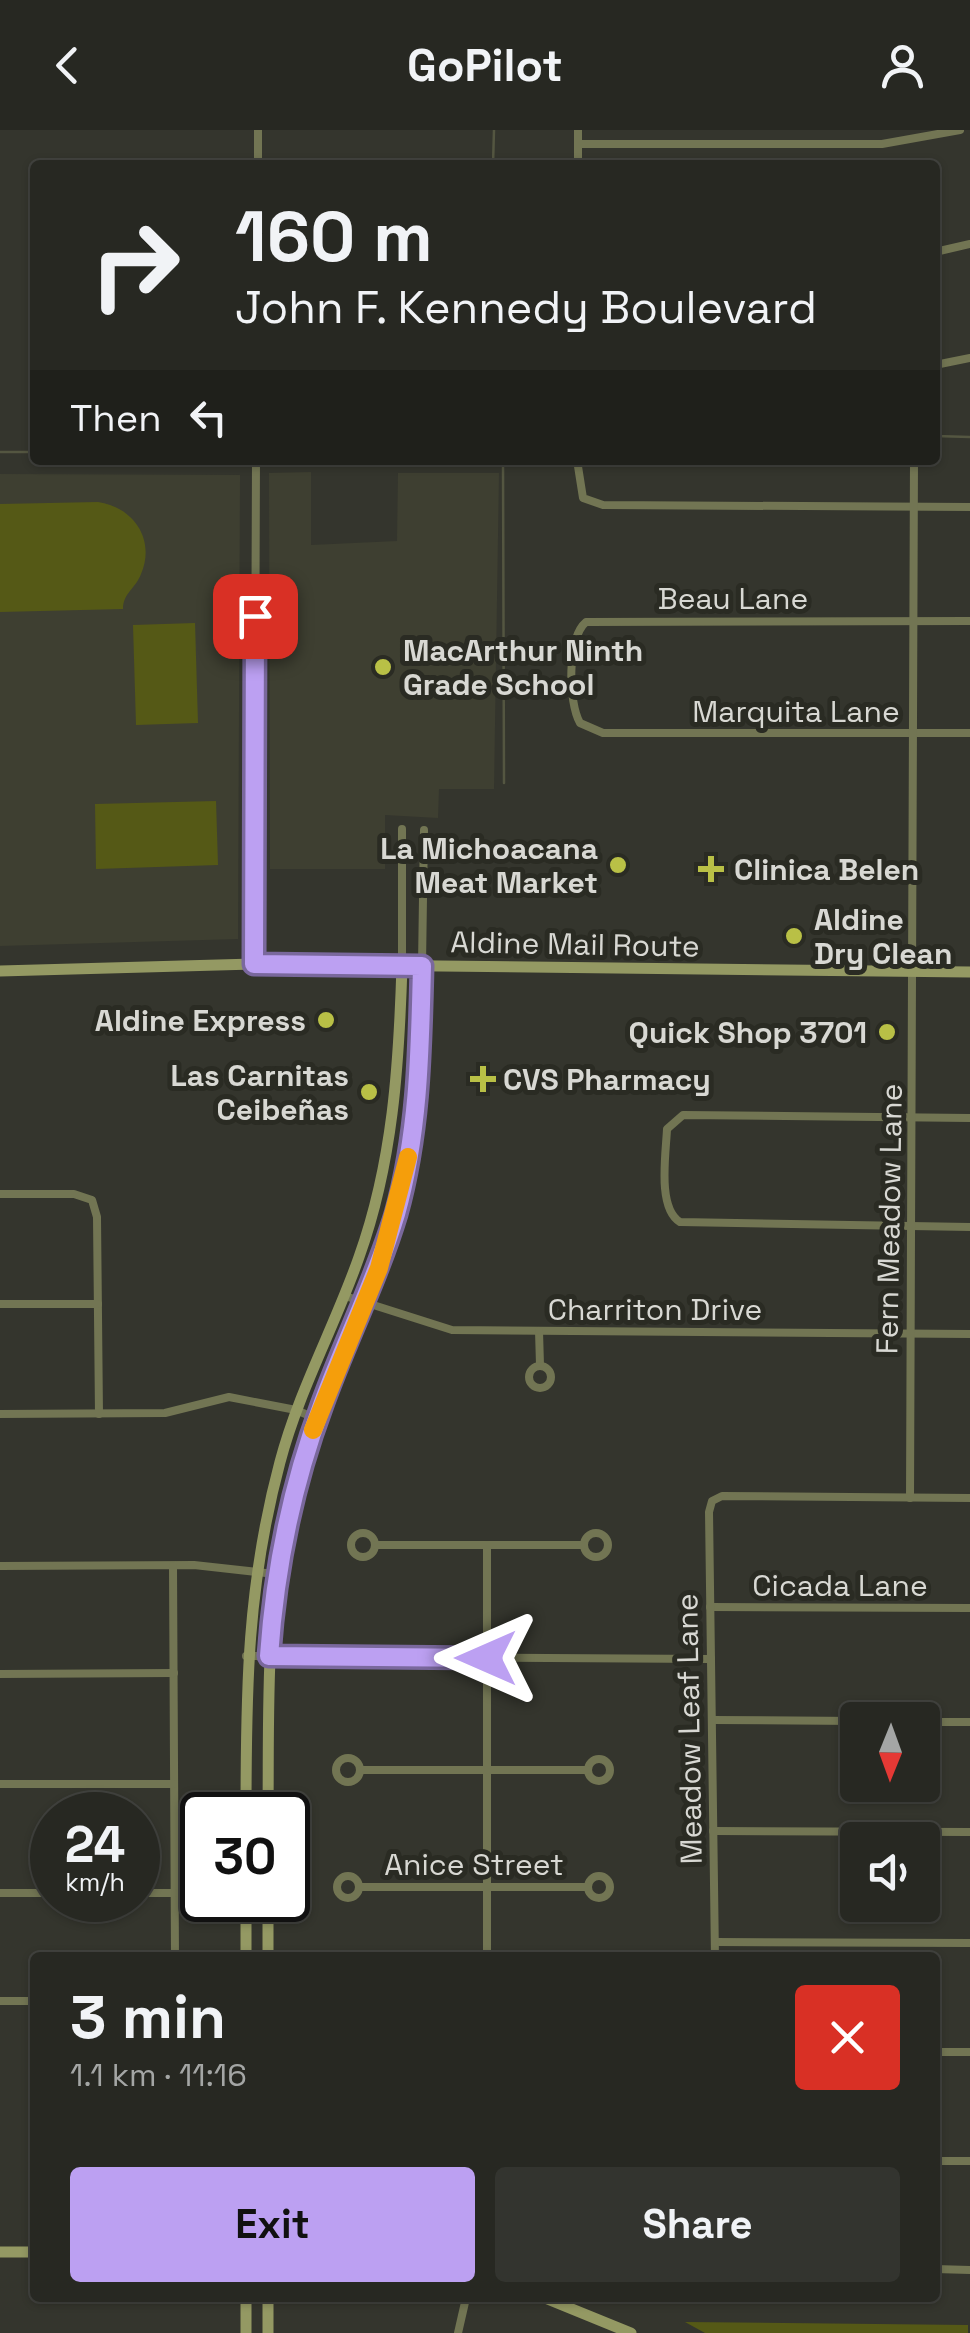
<!DOCTYPE html>
<html lang="en">
<head>
<meta charset="utf-8">
<style>
	:root { --surface:#272822; --page:#33342f; --text:#f1f3f6; --muted:#a4a6a5; --line:#434440; --accent:#bca0f2 }
	body { margin:0; font-family:"Space Grotesk",sans-serif; background:var(--page); color:var(--text); height:100vh; display:flex; flex-direction:column; font-size:38px; white-space:nowrap }
	* { box-sizing:border-box; margin:0 }
	p { font-size:32px; color:var(--muted) }
	.icon { flex:none; width:55px; height:55px; fill:none; stroke:currentColor; stroke-width:2; stroke-linecap:round; stroke-linejoin:round }
	.map { position:relative; flex:1; overflow:hidden }
	.sheet { position:absolute; left:30px; top:1822px; width:910px; height:350px; display:flex; flex-direction:column; background:var(--surface); border-radius:10px; box-shadow:0 2px 8px #0004,0 0 0 2px var(--line) }
	.sheet>* { flex:none }
	.banner { position:absolute; left:30px; top:30px; width:910px; height:305px; border-radius:10px; box-shadow:0 2px 8px #0004,0 0 0 2px var(--line); background:#272822; color:var(--text); overflow:hidden }
	.needle { width:65px; rotate:181deg }
	.fabs { position:absolute; left:840px; top:1572px; display:grid; gap:20px }
	.fabs a { display:grid; place-items:center; width:100px; height:100px; border-radius:10px; background:var(--surface); box-shadow:0 2px 8px #0004,0 0 0 2px var(--line); font-size:50px }
	.speed { position:absolute; left:30px; top:1662px; display:flex; gap:20px; font-size:50px; font-weight:700; text-align:center }
	.speed>* { display:grid; place-content:center; width:130px; height:130px; border-radius:50%; background:var(--surface); box-shadow:0 2px 8px #0004,0 0 0 2px var(--line); line-height:1 }
	.speed small { font-size:25px; font-weight:400 }
	.speed .limit { border:5px solid #111; border-radius:15px; background:#fff; color:#111 }
	.pin { position:absolute; display:grid; place-items:center; width:85px; height:85px; color:#fff; margin:-42px; border-radius:20px; box-shadow:0 5px 15px #0006 }
	.me { position:absolute; width:110px; margin:-55px; rotate:270deg; stroke-linejoin:round; filter:drop-shadow(0 0 8px #0008) }
	.turn { display:flex; align-items:center; gap:35px; height:210px; padding:0 40px; font-size:45px }
	.turn .icon { width:130px; height:130px; stroke-width:2.5 }
	.turn b { display:block; font-size:70px; line-height:85px }
	.then { display:flex; align-items:center; height:95px; padding:0 40px; background:#0003; gap:20px; font-size:38px }
	.round { display:grid; place-items:center; flex:none; width:105px; height:105px; border-radius:10px; background:var(--page) }
	.overview { display:flex; align-items:center; justify-content:space-between; height:170px; padding:0 40px }
	h1 { font-size:60px; font-weight:700; line-height:75px }
	.primary-button { display:flex; gap:20px; margin-top:auto; padding:20px 40px }
	.primary-button a { flex:1; height:115px; border-radius:10px; background:var(--accent); color:#111; font-size:40px; font-weight:700; line-height:115px; text-align:center }
	.primary-button a+a { background:var(--page); color:var(--text) }
	header { display:flex; justify-content:space-between; align-items:center; height:130px; padding:0 40px; background:var(--surface); font-size:45px; font-weight:700 }
	.map>svg:first-child { display:block }
	.built { fill:#3e3f31 }
	.green { fill:#555916 }
	.lines { fill:none; stroke-linecap:round; stroke-linejoin:round }
	.stream { stroke:#545641; stroke-width:2.5 }
	.street { stroke:#727553; stroke-width:8 }
	.secondary { stroke:#949963; stroke-width:11 }
	.route-casing { stroke:#7a689d; stroke-width:25 }
	.route { stroke:#bca0f2; stroke-width:18 }
	.slow { stroke:#f59e0b; stroke-width:18 }
	.poi-dot { fill:#b9c046; stroke:#2a2b23; stroke-width:4 }
	.labels { text-anchor:middle; dominant-baseline:central; stroke-width:10; stroke-linejoin:round; paint-order:stroke }
	.street-label { font-size:30px; fill:#d8d8d3; stroke:#2a2b23 }
	.poi-label { font-size:30px; font-weight:bold; fill:#d8d8d3; stroke:#2a2b23; text-anchor:start }
</style>
</head>
<body>
<header><svg class="icon" aria-label="back" viewBox="0 0 24 24"><path d="M15 5l-7 7 7 7"/></svg>GoPilot<svg class="icon" aria-label="person" viewBox="0 0 24 24"><circle cx="12" cy="8" r="4"/><path d="M4 21q1-7 8-7t8 7"/></svg></header>
<div class="map">
<svg width="970" height="2203" viewBox="0 0 970 2203">
	<rect width="100%" height="100%" fill="#34352d"/>
	<!-- built -->
	<g class="built">
		<path d="M311,342V415L397,411L398,343H499L494,659H439L438,688L385,685V739H270L269,343Z"/>
		<path d="M0,344L240,345L238,809L0,816Z"/>
	</g>
	<!-- green -->
	<g class="green">
		<path d="M98,372C133,377 156,409 141,444C136,458 123,463 123,479L0,482V374Z"/>
		<path d="M195,493L198,593L136,595L133,495Z"/>
		<path d="M216,671L218,735L96,739L95,674Z"/>
		<path d="M685,2192L968,2195V2203H705Z"/>
	</g>
	<g class="lines">
		<!-- stream -->
		<g class="stream">
			<path d="M493,35L494,0"/>
			<path d="M935,306L970,307"/>
			<path d="M0,322H35"/>
			<path d="M503,330L504,653"/>
		</g>
		<!-- street -->
		<g class="street">
			<path d="M578,14H882L960,0"/>
			<path d="M258,35V0"/>
			<path d="M578,35V0"/>
			<path d="M935,122L970,114"/>
			<path d="M935,235L970,228"/>
			<path d="M577,330L583,368L603,375L970,377"/>
			<path d="M970,491L586,492C567,508 568,572 580,593L603,603H970"/>
			<path d="M254,834L256,330"/>
			<path d="M402,835V699"/>
			<path d="M422,835L424,700"/>
			<path d="M970,988L683,985L667,999C666,1023 657,1078 680,1092L970,1097"/>
			<path d="M0,1064H74L92,1070L97,1087L99,1284"/>
			<path d="M345,1166L452,1200L970,1204"/>
			<path d="M0,1174H98"/>
			<path d="M539,1201L540,1235"/>
			<circle cx="540" cy="1247" r="11"/>
			<path d="M0,1284L165,1283L229,1267L296,1280L317,1289"/>
			<path d="M910,1368L914,330"/>
			<circle cx="363" cy="1415" r="12"/>
			<circle cx="596" cy="1415" r="12"/>
			<path d="M375,1415H584"/>
			<path d="M487,1415V1828"/>
			<path d="M0,1436L194,1435L275,1444"/>
			<path d="M173,1436L175,1828"/>
			<path d="M710,1477L970,1478"/>
			<path d="M246,1526L711,1529"/>
			<path d="M0,1544L174,1543"/>
			<path d="M712,1590L858,1591"/>
			<path d="M922,1592H970"/>
			<circle cx="348" cy="1640" r="12"/>
			<circle cx="599" cy="1640" r="11"/>
			<path d="M360,1640H588"/>
			<path d="M0,1654H174"/>
			<path d="M713,1701L970,1702"/>
			<circle cx="599" cy="1757" r="11"/>
			<circle cx="348" cy="1757" r="11"/>
			<path d="M360,1757H587"/>
			<path d="M0,1763H52"/>
			<path d="M138,1763H175"/>
			<path d="M715,1812L970,1813"/>
			<path d="M715,1828L709,1382L712,1371L722,1366L970,1368"/>
			<path d="M0,1871H35"/>
			<path d="M935,1922H970"/>
			<path d="M935,2031H970"/>
			<path d="M935,2139L970,2140"/>
			<path d="M458,2203L466,2168"/>
		</g>
		<!-- secondary -->
		<g class="secondary">
			<path d="M0,841L254,834L970,842"/>
			<path d="M246,1685C246,1559 247,1455 280,1332C299,1260 335,1196 359,1127C393,1032 399,935 402,835"/>
			<path d="M268,1685C269,1584 265,1482 288,1383C308,1296 353,1219 380,1134C412,1035 420,939 422,835"/>
			<path d="M246,1828V1770"/>
			<path d="M268,1828V1770"/>
			<path d="M0,2122H35"/>
			<path d="M545,2168L631,2203"/>
			<path d="M246,2203V2168"/>
			<path d="M268,2203V2168"/>
		</g>
	</g>
	<g class="lines">
		<!-- route casing -->
		<g class="route-casing">
			<path id="route" d="M255,486L254,834L422,836C420,920 419,1002 396,1084C376,1150 345,1211 322,1275C291,1358 275,1439 269,1526L486,1528"/>
		</g>
		<!-- route -->
		<use href="#route" class="route"/>
		<!-- slow -->
		<path class="slow" d="M313,1300L379,1138L408,1027"/>
	</g>
	<!-- markers -->
	<g class="poi-dot">
		<circle cx="383" cy="537" r="10"/>
		<circle cx="618" cy="735" r="10"/>
		<path d="M706 724h10v10h10v10h-10v10h-10v-10h-10v-10h10z"/>
		<circle cx="794" cy="806" r="10"/>
		<circle cx="326" cy="890" r="10"/>
		<circle cx="887" cy="902" r="10"/>
		<path d="M478 934h10v10h10v10h-10v10h-10v-10h-10v-10h10z"/>
		<circle cx="369" cy="962" r="10"/>
	</g>
	<g class="labels">
		<!-- street labels -->
		<g class="street-label">
			<text x="733" y="468">Beau Lane</text>
			<text x="796" y="581">Marquita Lane</text>
			<text transform="translate(575 814) rotate(1)">Aldine Mail Route</text>
			<text transform="translate(889 1089) rotate(-89)">Fern Meadow Lane</text>
			<text x="655" y="1179">Charriton Drive</text>
			<text x="840" y="1455">Cicada Lane</text>
			<text transform="translate(689 1599) rotate(-91)">Meadow Leaf Lane</text>
			<text x="474" y="1734">Anice Street</text>
		</g>
		<!-- poi labels -->
		<g class="poi-label">
			<text x="403" y="520">MacArthur Ninth<tspan x="403" dy="34">Grade School</tspan></text>
			<text x="598" y="718" text-anchor="end">La Michoacana<tspan x="598" dy="34">Meat Market</tspan></text>
			<text x="734" y="739">Clinica Belen</text>
			<text x="814" y="789">Aldine<tspan x="814" dy="34">Dry Clean</tspan></text>
			<text x="306" y="890" text-anchor="end">Aldine Express</text>
			<text x="867" y="902" text-anchor="end">Quick Shop 3701</text>
			<text x="349" y="945" text-anchor="end">Las Carnitas<tspan x="349" dy="34">Ceibeñas</tspan></text>
			<text x="503" y="949">CVS Pharmacy</text>
		</g>
	</g>
</svg>
<div class="fabs">
<a><svg class="needle" viewBox="-14 -14 28 28"><path d="M0-13l5 13h-10z" fill="#e53935"/><path d="M0 13l5-13h-10z" fill="#a4a6a5"/></svg></a>
<a><svg class="icon" aria-label="sound" viewBox="0 0 24 24"><path d="M4 9h4l5-4v14l-5-4H4zM17 9q2 3 0 6"/></svg></a>
</div>
<div class="speed"><div>24<small>km/h</small></div><div class="limit">30</div></div>
<div class="pin" style="left:255px;top:486px;background:#d93025"><svg class="icon" aria-label="arrive" viewBox="0 0 24 24"><path d="M6 21V4h12l-3 4 3 4H6"/></svg></div>
<svg class="me" style="left:486px;top:1528px" viewBox="-20 -20 40 40"><path d="M0-17L14 15 0 8-14 15z" fill="#bca0f2" stroke="#fff" stroke-width="4"/></svg>
<div class="banner">
<div class="turn"><svg class="icon" aria-label="right" viewBox="0 0 24 24"><path d="M7 20v-9h11M14 6l5 5-5 5"/></svg><div><b>160 m</b>John F. Kennedy Boulevard</div></div>
<div class="then">Then<svg class="icon" aria-label="left" viewBox="0 0 24 24"><path d="M17 20v-9H6M10 6l-5 5 5 5"/></svg></div>
</div>
<section class="sheet">
<div class="overview"><div><h1>3 min</h1><p>1.1 km · 11:16</p></div><a class="round" style="background:#d93025;color:#fff"><svg class="icon" aria-label="close" viewBox="0 0 24 24"><path d="M6 6l12 12M18 6L6 18"/></svg></a></div>
<div class="primary-button"><a>Exit</a><a>Share</a></div>
</section>
</div>
</body>
</html>
